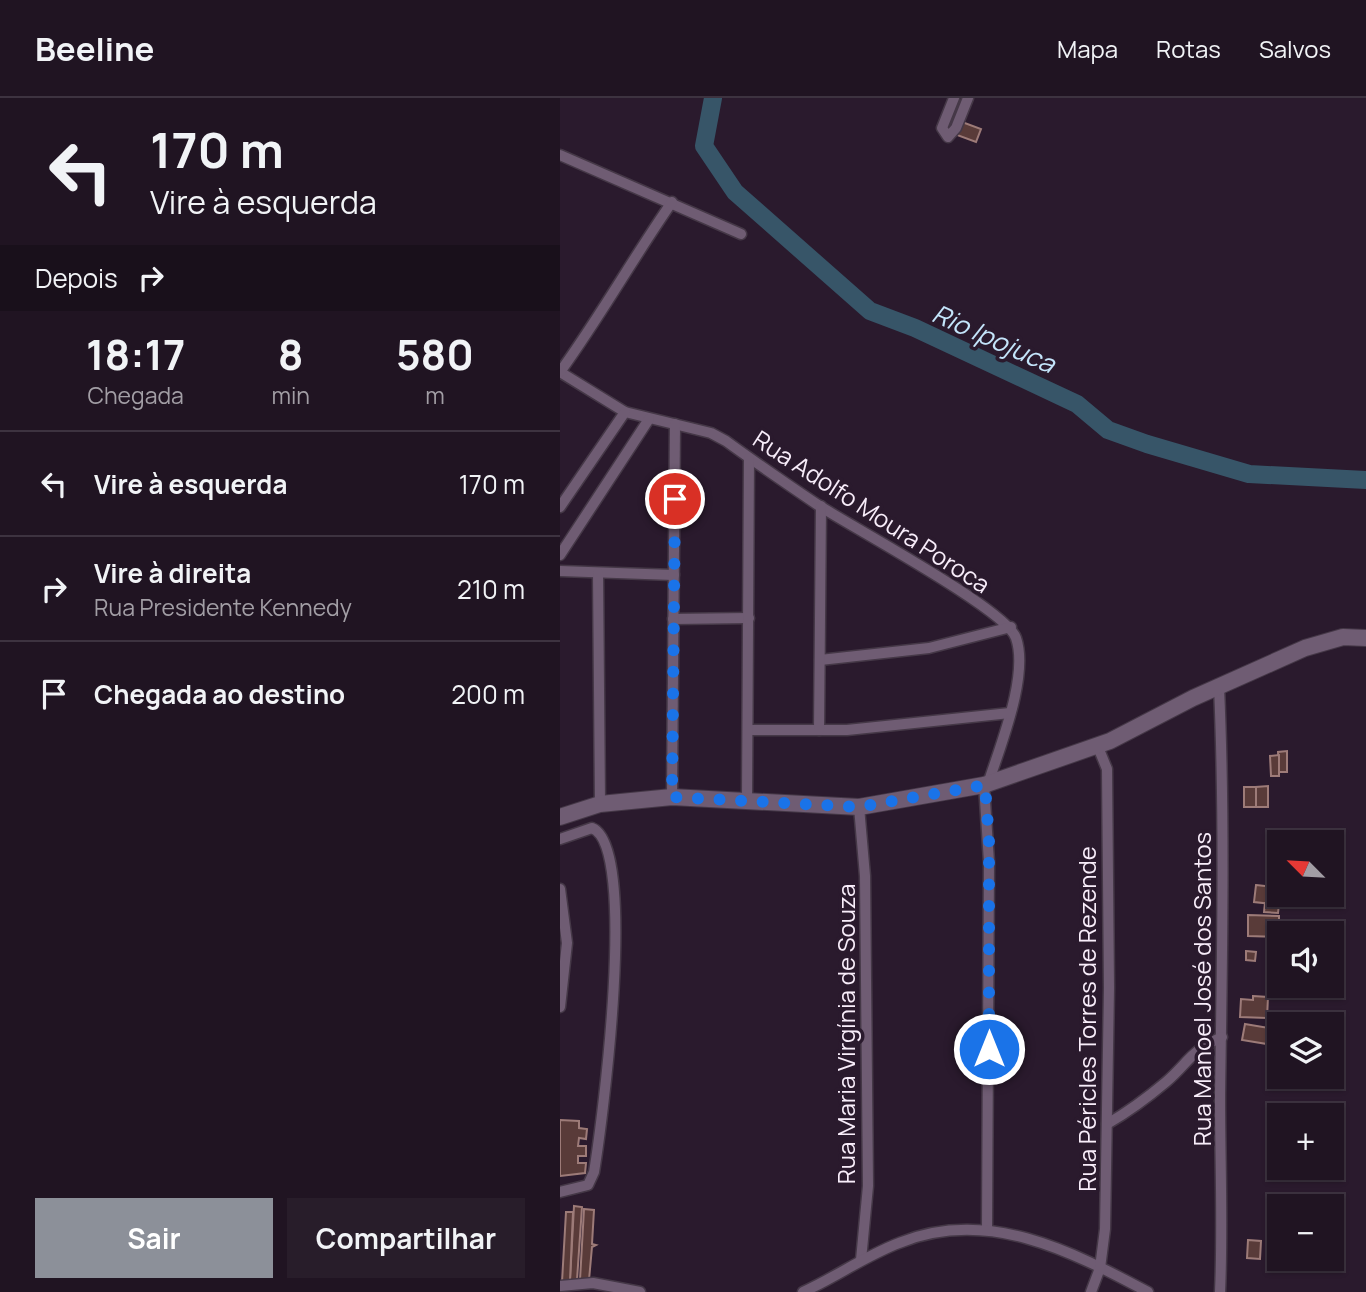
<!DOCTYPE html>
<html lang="pt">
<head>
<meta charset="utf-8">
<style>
	:root { --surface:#201422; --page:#281d2a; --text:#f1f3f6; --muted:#a29ea5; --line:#3d3340; --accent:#8c9099 }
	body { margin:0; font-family:Manrope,sans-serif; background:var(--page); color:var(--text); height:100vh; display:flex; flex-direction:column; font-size:26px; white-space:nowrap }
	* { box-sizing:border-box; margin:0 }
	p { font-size:23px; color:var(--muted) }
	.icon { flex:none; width:38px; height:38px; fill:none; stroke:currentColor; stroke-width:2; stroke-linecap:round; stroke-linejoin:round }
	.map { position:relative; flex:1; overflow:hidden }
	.details { display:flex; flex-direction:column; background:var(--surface); width:560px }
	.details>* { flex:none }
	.banner { background:#201422; color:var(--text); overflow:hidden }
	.needle { width:46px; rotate:294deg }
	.buttons { position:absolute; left:707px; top:732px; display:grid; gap:14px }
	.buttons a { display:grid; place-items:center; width:77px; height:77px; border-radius:0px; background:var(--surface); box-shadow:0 2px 5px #0004,0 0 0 2px var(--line); font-size:35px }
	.pin { position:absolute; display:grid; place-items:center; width:60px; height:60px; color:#fff; margin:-30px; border:4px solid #fff; border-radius:50%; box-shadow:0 2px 7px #0007 }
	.me { position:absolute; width:77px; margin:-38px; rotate:0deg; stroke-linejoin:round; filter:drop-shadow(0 0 5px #0008) }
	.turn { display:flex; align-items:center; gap:24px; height:147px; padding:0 35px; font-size:32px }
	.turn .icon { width:91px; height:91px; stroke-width:2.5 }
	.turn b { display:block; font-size:49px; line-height:60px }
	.then { display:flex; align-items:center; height:66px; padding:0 35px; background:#0003; gap:14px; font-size:26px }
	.eta { display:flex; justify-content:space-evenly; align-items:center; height:119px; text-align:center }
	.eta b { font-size:42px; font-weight:700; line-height:49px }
	.button { display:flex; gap:14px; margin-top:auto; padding:14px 35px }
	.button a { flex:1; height:80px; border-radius:0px; background:var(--accent); color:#fff; font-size:28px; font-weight:700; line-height:80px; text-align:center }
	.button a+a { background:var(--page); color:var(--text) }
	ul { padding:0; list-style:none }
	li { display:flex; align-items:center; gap:21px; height:105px; padding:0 35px; border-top:2px solid var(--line) }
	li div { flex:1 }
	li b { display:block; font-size:26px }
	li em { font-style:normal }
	header { display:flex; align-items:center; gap:42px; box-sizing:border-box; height:98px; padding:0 35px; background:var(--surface); border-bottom:2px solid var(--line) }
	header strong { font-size:33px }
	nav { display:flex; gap:38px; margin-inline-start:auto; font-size:24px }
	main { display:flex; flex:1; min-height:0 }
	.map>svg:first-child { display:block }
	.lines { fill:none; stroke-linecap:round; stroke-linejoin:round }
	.river { stroke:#375568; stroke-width:18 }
	.building { fill:#593b39; stroke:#9d7b78; stroke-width:2 }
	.street-casing { stroke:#453847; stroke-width:13 }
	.secondary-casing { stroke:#453847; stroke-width:18 }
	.street { stroke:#6f5c73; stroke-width:10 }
	.secondary { stroke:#6f5c73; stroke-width:16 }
	.route { stroke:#1a73e8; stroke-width:12; stroke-dasharray:0 21.6 }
	.labels { text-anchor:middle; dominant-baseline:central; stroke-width:7; stroke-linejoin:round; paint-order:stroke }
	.street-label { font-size:24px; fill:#f8edfa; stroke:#2a1a2d }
	.water-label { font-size:26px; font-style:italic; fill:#c4e5fb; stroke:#2a1a2d }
</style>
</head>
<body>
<header>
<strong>Beeline</strong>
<nav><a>Mapa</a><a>Rotas</a><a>Salvos</a></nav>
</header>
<main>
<section class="details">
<div class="banner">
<div class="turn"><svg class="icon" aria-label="left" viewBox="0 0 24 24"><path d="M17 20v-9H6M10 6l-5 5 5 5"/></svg><div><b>170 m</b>Vire à esquerda</div></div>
<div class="then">Depois<svg class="icon" aria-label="right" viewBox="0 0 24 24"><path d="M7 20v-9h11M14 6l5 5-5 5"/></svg></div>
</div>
<div class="eta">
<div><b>18:17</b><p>Chegada</p></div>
<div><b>8</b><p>min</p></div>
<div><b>580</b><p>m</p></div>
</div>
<ul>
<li><svg class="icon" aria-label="left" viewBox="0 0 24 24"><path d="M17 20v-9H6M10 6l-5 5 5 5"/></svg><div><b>Vire à esquerda</b></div><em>170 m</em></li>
<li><svg class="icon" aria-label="right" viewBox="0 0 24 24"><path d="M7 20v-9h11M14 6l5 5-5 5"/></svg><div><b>Vire à direita</b><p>Rua Presidente Kennedy</p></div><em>210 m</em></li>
<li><svg class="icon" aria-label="arrive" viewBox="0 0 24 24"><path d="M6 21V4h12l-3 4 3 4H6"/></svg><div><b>Chegada ao destino</b></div><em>200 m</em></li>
</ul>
<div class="button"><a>Sair</a><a>Compartilhar</a></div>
</section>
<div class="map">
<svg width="806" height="1194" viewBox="0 0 806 1194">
	<rect width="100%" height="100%" fill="#2a1a2d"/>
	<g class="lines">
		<!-- river -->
		<path class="river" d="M153,0L144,48L175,94L310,213L355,230L517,306L548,332L587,346L689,376L806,382"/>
	</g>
	<!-- building -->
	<g class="building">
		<path d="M402,24L421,31L416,44L397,37Z"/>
		<path d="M727,653V674H719L718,654Z"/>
		<path d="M719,657V678H711L710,658Z"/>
		<path d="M708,688V709H696V689Z"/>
		<rect x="684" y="689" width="12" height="20"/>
		<path d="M696,787L715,789L713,806L694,804Z"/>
		<path d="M705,805L719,806L718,815L704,814Z"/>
		<path d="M688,817L719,818V839L688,838Z"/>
		<path d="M686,853L696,854L695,863L686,862Z"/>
		<path d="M693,898L708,899L707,920L680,919L681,901L693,902Z"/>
		<path d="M685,926L709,930L707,946L682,942Z"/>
		<path d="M0,1022L19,1023V1030L27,1031L26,1041L19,1040L18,1048H26V1058H18V1065H26L25,1075L0,1078Z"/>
		<path d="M14,1108L22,1109L17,1182H10Z"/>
		<path d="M24,1111L34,1112L32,1146L36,1147L32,1149L29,1182H20Z"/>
		<path d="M6,1114H13L10,1182L2,1184Z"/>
		<path d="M688,1142L701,1143L700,1161L687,1160Z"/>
	</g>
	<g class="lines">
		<!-- street casing -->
		<g class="street-casing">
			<g id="street">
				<path d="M394,0L382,30L388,39L396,30L408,0"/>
				<path d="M0,57L181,136"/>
				<path d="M0,274L65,314L151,335L166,343C196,365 227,386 258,407C292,429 447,512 456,540C469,578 440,648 428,686"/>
				<path d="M0,274C40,219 73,160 112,104"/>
				<path d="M0,409L65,314"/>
				<path d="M0,457L89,321"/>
				<path d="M0,473L114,477"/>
				<path d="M38,475L40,706"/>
				<path d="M113,521L189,520"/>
				<path d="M260,562L369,550L451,529"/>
				<path d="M659,589C665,725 662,861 660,998C660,1063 663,1128 660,1194"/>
				<path d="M188,632H287L450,615"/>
				<path d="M259,632L261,408"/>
				<path d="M424,687L429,764L427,1131"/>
				<path d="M112,699L115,326"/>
				<path d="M187,701L189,360"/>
				<path d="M299,709L305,778L308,1088L301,1162"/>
				<path d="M0,741L32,730C79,748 42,1026 34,1074L28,1087L0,1094"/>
				<path d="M0,791L7,845L0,909"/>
				<path d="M547,1026C568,1014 587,1000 606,984C630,963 629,954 662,939"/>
				<path d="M0,1188L33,1185L80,1194"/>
				<path d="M243,1194C276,1179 305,1158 339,1145C427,1109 511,1153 588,1194"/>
				<path d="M531,1194L540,1170L545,1131L549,890L547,671L538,649"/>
			</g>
		</g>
		<!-- secondary casing -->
		<g class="secondary-casing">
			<path id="secondary" d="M0,719L40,706L112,699L299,709L424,687L550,643L633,600L745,550L783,539L806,540"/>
		</g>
		<!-- street -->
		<use href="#street" class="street"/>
		<!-- secondary -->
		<use href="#secondary" class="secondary"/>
	</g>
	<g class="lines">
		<!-- route -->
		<path class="route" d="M115,401L112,699L299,709L425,687L429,742V951"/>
	</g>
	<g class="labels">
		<!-- street labels -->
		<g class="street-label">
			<text transform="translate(312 413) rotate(33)">Rua Adolfo Moura Poroca</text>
			<text transform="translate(641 891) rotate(-90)">Rua Manoel José dos Santos</text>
			<text transform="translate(526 921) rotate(-90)">Rua Péricles Torres de Rezende</text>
			<text transform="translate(285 936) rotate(-90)">Rua Maria Virgínia de Souza</text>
		</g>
		<!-- water labels -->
		<g class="water-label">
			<text transform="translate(434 240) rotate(24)">Rio Ipojuca</text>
		</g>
	</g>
</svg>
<div class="buttons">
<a><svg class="needle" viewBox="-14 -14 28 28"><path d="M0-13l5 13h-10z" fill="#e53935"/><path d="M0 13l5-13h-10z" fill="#a29ea5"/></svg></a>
<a><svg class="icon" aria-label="sound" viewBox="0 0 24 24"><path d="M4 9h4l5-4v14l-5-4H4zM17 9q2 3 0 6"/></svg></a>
<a><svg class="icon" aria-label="layers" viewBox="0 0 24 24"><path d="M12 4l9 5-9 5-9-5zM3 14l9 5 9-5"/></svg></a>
<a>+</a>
<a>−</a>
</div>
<div class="pin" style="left:115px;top:401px;background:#d93025"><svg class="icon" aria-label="arrive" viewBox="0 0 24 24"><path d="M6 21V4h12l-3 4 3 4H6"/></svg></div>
<svg class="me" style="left:429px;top:951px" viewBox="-20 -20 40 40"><circle r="17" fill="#1a73e8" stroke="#fff" stroke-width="3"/><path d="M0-11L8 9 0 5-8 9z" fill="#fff"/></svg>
</div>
</main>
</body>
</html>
